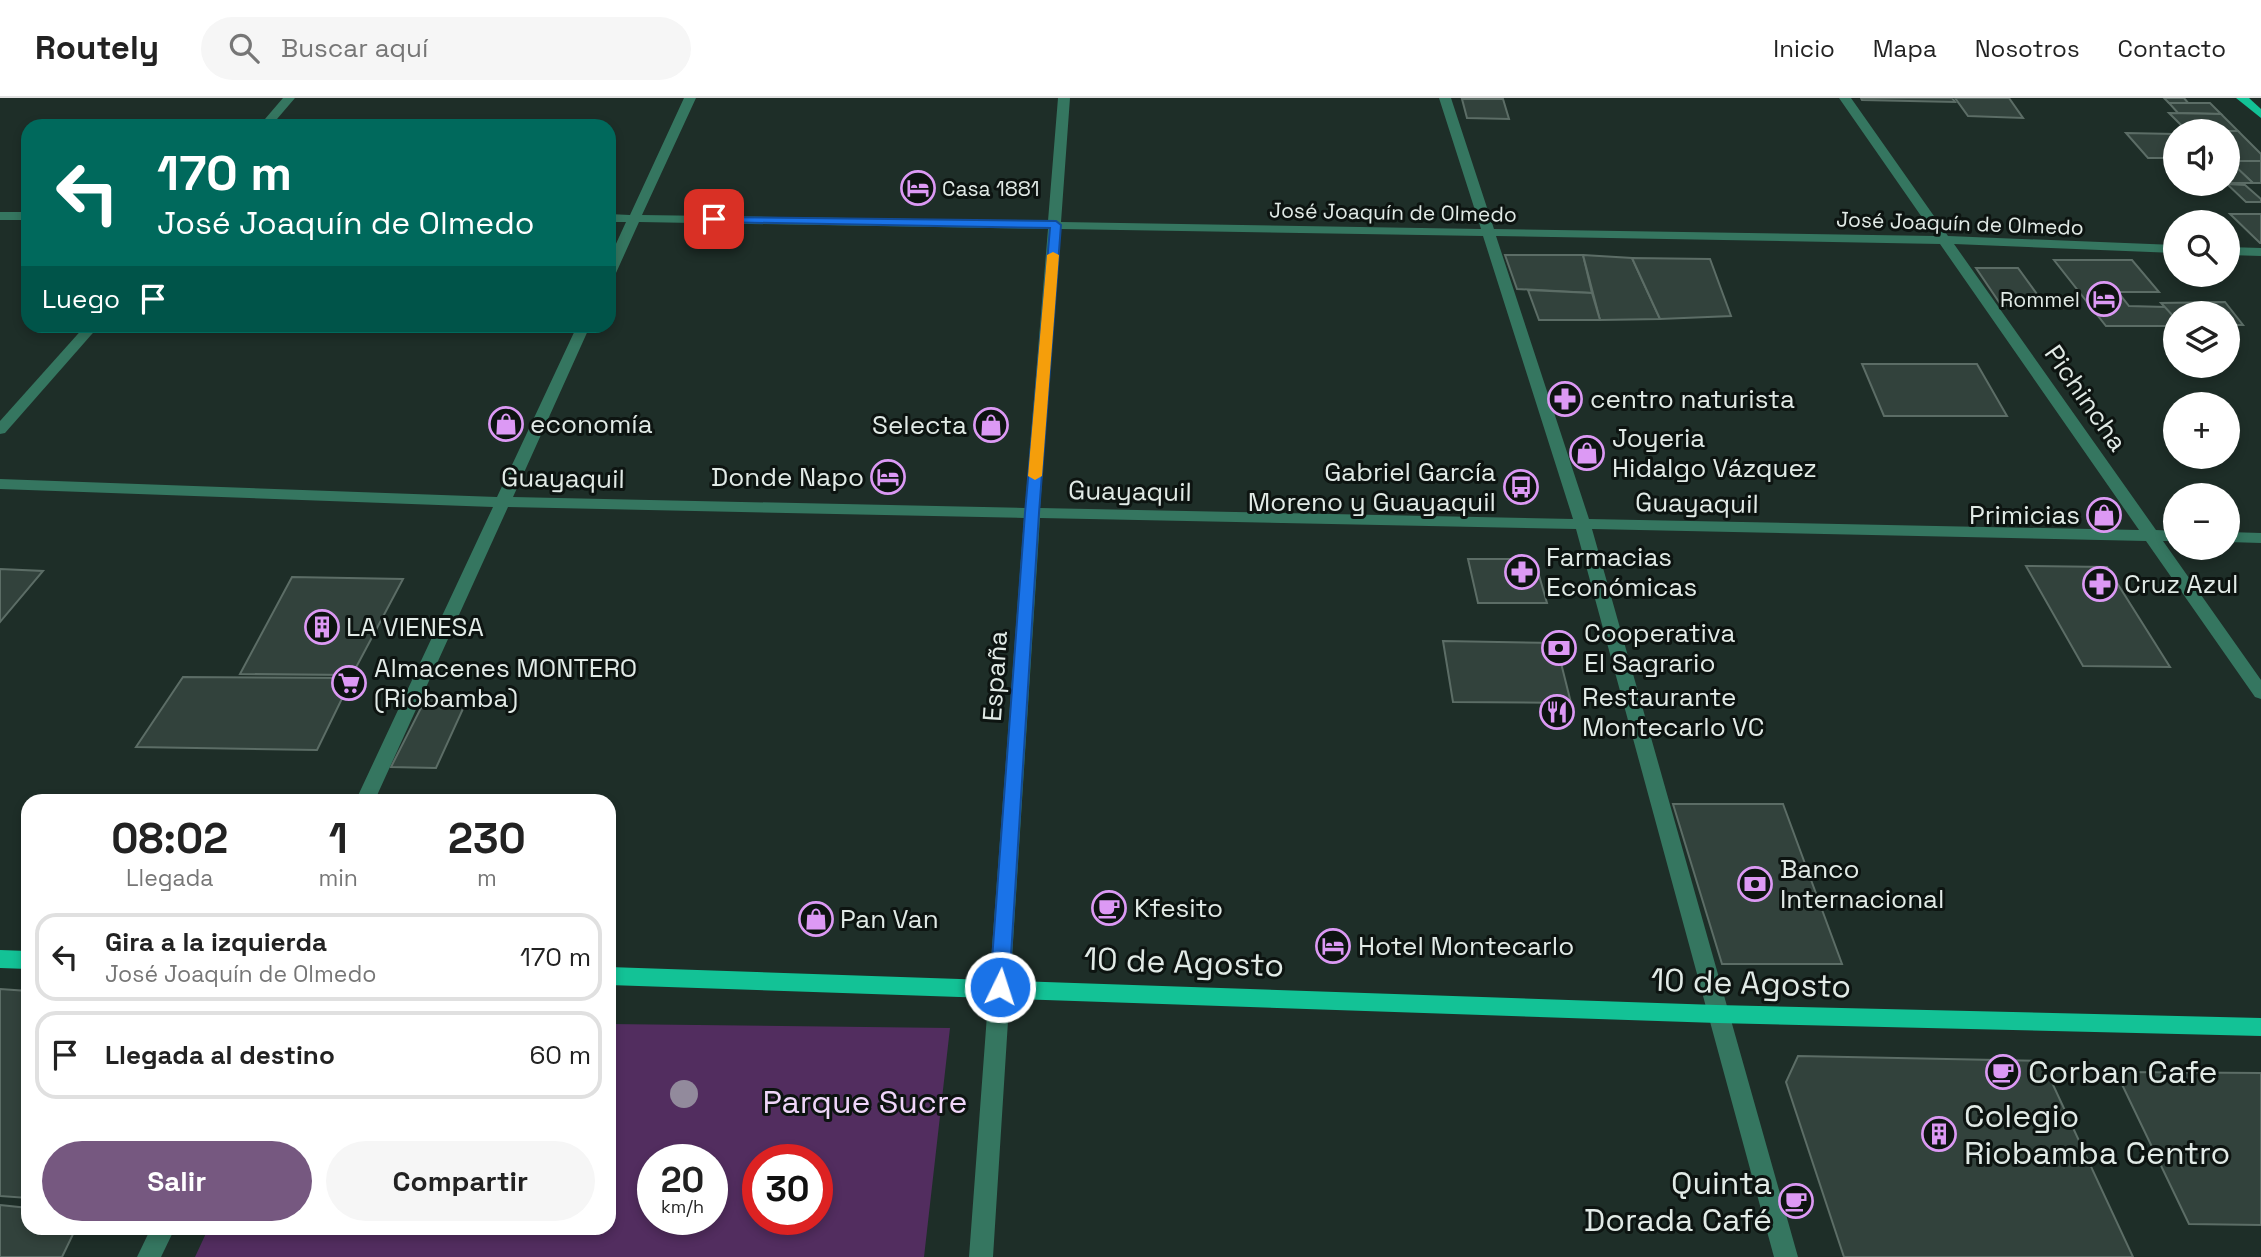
<!DOCTYPE html>
<html lang="es">
<head>
<meta charset="utf-8">
<style>
	:root { --surface:#fff; --page:#f6f6f6; --text:#222; --muted:#767676; --line:#e0e0e0; --accent:#765880 }
	body { margin:0; font-family:"Space Grotesk",sans-serif; background:var(--page); color:var(--text); height:100vh; display:flex; flex-direction:column; font-size:26px; white-space:nowrap }
	* { box-sizing:border-box; margin:0 }
	p { font-size:23px; color:var(--muted) }
	.icon { flex:none; width:38px; height:38px; fill:none; stroke:currentColor; stroke-width:2; stroke-linecap:round; stroke-linejoin:round }
	.map { position:relative; flex:1; overflow:hidden }
	.details { position:absolute; left:21px; top:696px; width:595px; height:441px; display:flex; flex-direction:column; background:var(--surface); border-radius:21px; box-shadow:0 4px 10px #0003 }
	.details>* { flex:none }
	.banner { position:absolute; left:21px; top:21px; width:595px; height:214px; border-radius:21px; box-shadow:0 4px 10px #0003; background:#00695c; color:#fff; overflow:hidden }
	.buttons { position:absolute; left:2163px; top:21px; display:grid; gap:14px }
	.buttons a { display:grid; place-items:center; width:77px; height:77px; border-radius:50%; background:var(--surface); box-shadow:0 4px 10px #0003; font-size:35px }
	.speed { position:absolute; left:637px; top:1046px; display:flex; gap:14px; font-size:35px; font-weight:700; text-align:center }
	.speed>* { display:grid; place-content:center; width:91px; height:91px; border-radius:50%; background:var(--surface); box-shadow:0 4px 10px #0003; line-height:1 }
	.speed small { font-size:18px; font-weight:400 }
	.speed .limit { border:10px solid #d22; background:#fff; color:#111 }
	.pin { position:absolute; display:grid; place-items:center; width:60px; height:60px; color:#fff; margin:-30px; border-radius:14px; box-shadow:0 4px 10px #0006 }
	.me { position:absolute; width:77px; margin:-38px; rotate:4deg; stroke-linejoin:round; filter:drop-shadow(0 0 5px #0008) }
	.turn { display:flex; align-items:center; gap:24px; height:147px; padding:0 21px; font-size:32px }
	.turn .icon { width:91px; height:91px; stroke-width:2.5 }
	.turn b { display:block; font-size:49px; line-height:60px }
	.then { display:flex; align-items:center; height:66px; padding:0 21px; background:#0003; gap:14px; font-size:26px }
	.eta { display:flex; justify-content:space-evenly; align-items:center; height:119px; text-align:center }
	.eta b { font-size:42px; font-weight:600; line-height:49px }
	.action { display:flex; gap:14px; margin-top:auto; padding:14px 21px }
	.action a { flex:1; height:80px; border-radius:42px; background:var(--accent); color:#fff; font-size:28px; font-weight:600; line-height:80px; text-align:center }
	.action a+a { background:var(--page); color:var(--text) }
	ul { padding:0; list-style:none }
	li { display:flex; align-items:center; gap:21px; height:88px; margin:0 14px 10px; padding:0 7px; border:4px solid var(--line); border-radius:21px }
	li div { flex:1 }
	li b { display:block; font-size:26px }
	li em { font-style:normal }
	header { display:flex; align-items:center; gap:42px; box-sizing:border-box; height:98px; padding:0 35px; background:var(--surface); border-bottom:2px solid var(--line) }
	header strong { font-size:33px }
	nav { display:flex; gap:38px; margin-inline-start:auto; font-size:24px }
	.search { width:490px; height:63px; background:var(--page); display:flex; align-items:center; gap:18px; box-sizing:border-box; padding:0 24px; border-radius:38px; color:var(--muted); font-size:26px }
	.map>svg:first-child { display:block }
	.green { fill:#522d5f; fill-rule:evenodd }
	.building { fill:#32423c; stroke:#5c6d66; stroke-width:2 }
	.lines { fill:none; stroke-linecap:round; stroke-linejoin:round }
	.minor { fill:#357660; fill-rule:evenodd }
	.major { fill:#13c296; fill-rule:evenodd }
	.tree { fill:#928a9c }
	.route { fill:#1a73e8; stroke:#114b97; stroke-width:2 }
	.slow { fill:#f59e0b }
	.labels { text-anchor:middle; dominant-baseline:central; stroke-width:6; stroke-linejoin:round; paint-order:stroke }
	.far-poi-label { font-size:21px; fill:#e1eae6; stroke:#0d1411; text-anchor:start }
	.far-street-label { font-size:21px; fill:#e1eae6; stroke:#0d1411 }
	.street-label { font-size:26px; fill:#e1eae6; stroke:#0d1411 }
	.poi-label { font-size:26px; fill:#e1eae6; stroke:#0d1411; text-anchor:start }
	.near-street-label { font-size:32px; fill:#e1eae6; stroke:#0d1411 }
	.near-poi-label { font-size:32px; fill:#e1eae6; stroke:#0d1411; text-anchor:start }
	.near-park-label { font-size:32px; fill:#f0d6fa; stroke:#0d1411 }
</style>
</head>
<body>
<header>
<strong>Routely</strong>
<div class="search"><svg class="icon" aria-label="search" viewBox="0 0 24 24"><circle cx="10" cy="10" r="6"/><path d="M15 15l6 6"/></svg>Buscar aquí</div>
<nav><a>Inicio</a><a>Mapa</a><a>Nosotros</a><a>Contacto</a></nav>
</header>
<div class="map">
<svg width="2261" height="1159" viewBox="0 0 2261 1159">
	<rect width="100%" height="100%" fill="#1e2e28"/>
	<!-- green -->
	<path class="green" d="M609,926L950,930L924,1159H195L208,1131L609,1130ZM712,1062V1122H653V1062ZM817,1062V1122H758V1062Z"/>
	<!-- building -->
	<g class="building">
		<path d="M1861,0H1952L1955,4L1862,2Z"/>
		<path d="M1955,0H2009L2023,20L1968,18Z"/>
		<path d="M2164,0H2184L2189,6L2169,5Z"/>
		<path d="M1462,1H1503L1509,21L1467,20Z"/>
		<path d="M2169,5H2210L2221,16L2178,15Z"/>
		<path d="M2169,15L2221,16L2238,33H2187Z"/>
		<path d="M2215,33H2238L2261,56V63H2229L2228,33Z"/>
		<path d="M2126,35L2175,36V47H2171L2175,51V60H2148Z"/>
		<path d="M2229,63H2261V85H2253Z"/>
		<path d="M2228,66H2233L2253,85H2230Z"/>
		<path d="M2227,86L2245,87L2261,101V104H2246Z"/>
		<path d="M2230,116H2261V145H2260Z"/>
		<path d="M1505,157H1583L1592,195L1517,191Z"/>
		<path d="M1583,157L1632,160L1660,221L1600,222Z"/>
		<path d="M1632,160L1710,161L1731,218L1660,221Z"/>
		<path d="M2054,162H2132L2159,194H2118L2129,208L2166,209L2175,220V228H2106Z"/>
		<path d="M1976,170H2018L2047,210L2001,207Z"/>
		<path d="M1528,192L1592,195L1600,222H1539Z"/>
		<path d="M2225,204L2243,227H2228V215H2175V220L2161,205Z"/>
		<path d="M1862,266H1977L2007,318H1884Z"/>
		<path d="M1468,461H1526L1536,467L1547,505H1478Z"/>
		<path d="M2026,468L2107,469L2170,569L2083,568Z"/>
		<path d="M0,471L43,473L0,524Z"/>
		<path d="M292,479L403,481L352,577L240,576Z"/>
		<path d="M1443,543L1556,545L1571,605L1453,604Z"/>
		<path d="M183,579L352,580L317,652L136,649Z"/>
		<path d="M426,600L467,602L436,670L391,669Z"/>
		<path d="M1673,706H1783L1842,866H1722Z"/>
		<path d="M0,891L28,893V1100L0,1098Z"/>
		<path d="M1798,958L2042,963L2133,1159H1844L1786,984Z"/>
		<path d="M2116,974L2261,975V1127L2189,1126Z"/>
		<path d="M0,1107L28,1110V1130H76L62,1159H0Z"/>
	</g>
	<g class="lines">
		<!-- minor -->
		<g class="minor">
			<path d="M283,0H295L271,28H259Z"/>
			<path d="M684,0H696L642,117L1048,123L1058,0H1070L1061,124L1481,131L1439,0H1451L1494,131L1935,138L1839,0H1851L1948,138L2175,147V155L1954,146L2156,432L2175,433V443H2163L2261,582V601L2255,599L2146,443L1592,431L1798,1159H1774L1576,431L1040,420L993,1159H969L1024,420L508,409L374,704H355L493,409L0,391V381L497,399L577,228H590L513,399L1025,410L1048,131L639,124L616,175L609,179V161L626,124H609V116L630,117ZM1060,131L1483,138L1573,421L1040,410ZM1496,138L1940,146L2139,432L1589,421Z"/>
			<rect x="0" y="114" width="28" height="8"/>
			<path d="M2228,149L2261,150V158L2228,157Z"/>
			<path d="M85,228H99L5,335L0,336V323Z"/>
			<path d="M2228,434L2261,435V445L2228,444Z"/>
			<path d="M151,1130H175L161,1159H137Z"/>
		</g>
		<!-- major -->
		<g class="major">
			<path d="M2236,0H2249L2261,11V20Z"/>
			<path d="M0,852L28,853V871L0,870Z"/>
			<path d="M609,869L1717,907L2261,920V938L1717,925L609,887Z"/>
		</g>
	</g>
	<!-- trees -->
	<circle class="tree" cx="684" cy="996" r="14"/>
	<!-- route -->
	<path class="route" d="M710,119L1056,123L1061,127L1039,415L1009,889L1007,895L1000,897L993,895L990,889L1025,415L1050,130L714,124H710Z"/>
	<!-- slow -->
	<path class="slow" d="M1053,154L1059,157L1042,378L1035,382L1028,378L1047,157Z"/>
	<!-- icons -->
	<defs>
		<g id="hotel-ring" transform="scale(1.75)"><circle r="9.5" fill="#0d1411" stroke="#dc99f4" stroke-width="1.5"/><path d="M-6-4.5h1.5V1H6V5H4.5V3h-9V5H-6ZM-4 0a1.8 1.8 0 1 1 3.6 0ZM.5 0V-2.5h3Q6-2.5 6 0Z" fill="#dc99f4"/></g>
		<g id="pharmacy-ring" transform="scale(1.75)"><circle r="9.5" fill="#0d1411" stroke="#dc99f4" stroke-width="1.5"/><path d="M-2-6h4v4h4v4h-4v4h-4v-4h-4v-4h4Z" fill="#dc99f4"/></g>
		<g id="shop-ring" transform="scale(1.75)"><circle r="9.5" fill="#0d1411" stroke="#dc99f4" stroke-width="1.5"/><path d="M-5-2.5h2.3a2.7 3.5 0 0 1 5.4 0H5L5.5 6h-11ZM-1.5-2.5h3a1.5 2.3 0 0 0-3 0Z" fill="#dc99f4"/></g>
		<g id="bus-ring" transform="scale(1.75)"><circle r="9.5" fill="#0d1411" stroke="#dc99f4" stroke-width="1.5"/><path d="M-5-6H5V4H4V6H2V4H-2V6H-4V4H-5ZM-3.5-4V0h7V-4ZM-3.5 1.2v1.5H-2V1.2ZM2 1.2v1.5H3.5V1.2Z" fill="#dc99f4"/></g>
		<g id="building-ring" transform="scale(1.75)"><circle r="9.5" fill="#0d1411" stroke="#dc99f4" stroke-width="1.5"/><path d="M-4-6H4V6H1V3H-1V6H-4ZM-2.5-4.3h1.7v1.8h-1.7ZM.8-4.3h1.7v1.8H.8ZM-2.5-1h1.7V.8h-1.7ZM.8-1h1.7V.8H.8Z" fill="#dc99f4"/></g>
		<g id="bank-ring" transform="scale(1.75)"><circle r="9.5" fill="#0d1411" stroke="#dc99f4" stroke-width="1.5"/><path d="M-6-4H6V4H-6ZM0-2.3a2.3 2.3 0 1 0 0 4.6a2.3 2.3 0 1 0 0-4.6Z" fill="#dc99f4"/></g>
		<g id="supermarket-ring" transform="scale(1.75)"><circle r="9.5" fill="#0d1411" stroke="#dc99f4" stroke-width="1.5"/><path d="M-6-5.5h2.5l.6 2H6L4.5 2H-2.5L-4.4-4H-6ZM-1.5 3.2a1.3 1.3 0 1 0 .1 0ZM3 3.2a1.3 1.3 0 1 0 .1 0Z" fill="#dc99f4"/></g>
		<g id="restaurant-ring" transform="scale(1.75)"><circle r="9.5" fill="#0d1411" stroke="#dc99f4" stroke-width="1.5"/><path d="M-5-6h1v4h1v-4h1v4h1v-4h1v5L-1.5 .5V6h-2V.5L-5-1ZM5-6V6H3V1.5H1.5Q1.5-4 5-6Z" fill="#dc99f4"/></g>
		<g id="cafe-ring" transform="scale(1.75)"><circle r="9.5" fill="#0d1411" stroke="#dc99f4" stroke-width="1.5"/><path d="M-5.5-4.5H6V0H3Q3 3.5 0 3.5H-2.5Q-5.5 3.5-5.5 0ZM3-3.2v2h1.7v-2ZM-6 4.5H4V6H-6Z" fill="#dc99f4"/></g>
	</defs>
	<g fill-rule="evenodd">
		<use href="#hotel-ring" x="918" y="90"/>
		<use href="#hotel-ring" x="2104" y="201"/>
		<use href="#pharmacy-ring" x="1565" y="301"/>
		<use href="#shop-ring" x="506" y="326"/>
		<use href="#shop-ring" x="991" y="327"/>
		<use href="#shop-ring" x="1587" y="355"/>
		<use href="#hotel-ring" x="888" y="379"/>
		<use href="#bus-ring" x="1521" y="389"/>
		<use href="#shop-ring" x="2104" y="417"/>
		<use href="#pharmacy-ring" x="1522" y="474"/>
		<use href="#pharmacy-ring" x="2100" y="486"/>
		<use href="#building-ring" x="322" y="529"/>
		<use href="#bank-ring" x="1559" y="550"/>
		<use href="#supermarket-ring" x="349" y="585"/>
		<use href="#restaurant-ring" x="1557" y="614"/>
		<use href="#bank-ring" x="1755" y="786"/>
		<use href="#cafe-ring" x="1109" y="810"/>
		<use href="#shop-ring" x="816" y="821"/>
		<use href="#hotel-ring" x="1333" y="848"/>
		<use href="#cafe-ring" x="2003" y="974"/>
		<use href="#building-ring" x="1939" y="1036"/>
		<use href="#cafe-ring" x="1796" y="1103"/>
	</g>
	<g class="labels">
		<!-- far-poi labels -->
		<g class="far-poi-label">
			<text x="942" y="90">Casa 1881</text>
			<text x="2080" y="201" text-anchor="end">Rommel</text>
		</g>
		<!-- far-street labels -->
		<g class="far-street-label">
			<text transform="translate(1393 114) rotate(1)">José Joaquín de Olmedo</text>
			<text transform="translate(1960 125) rotate(2)">José Joaquín de Olmedo</text>
		</g>
		<!-- street labels -->
		<g class="street-label">
			<text transform="translate(2086 300) rotate(55)">Pichincha</text>
			<text transform="translate(563 380) rotate(1)">Guayaquil</text>
			<text transform="translate(1130 393) rotate(1)">Guayaquil</text>
			<text transform="translate(1697 405) rotate(1)">Guayaquil</text>
			<text transform="translate(995 578) rotate(-86)">España</text>
		</g>
		<!-- poi labels -->
		<g class="poi-label">
			<text x="1590" y="301">centro naturista</text>
			<text x="530" y="326">economía</text>
			<text x="967" y="327" text-anchor="end">Selecta</text>
			<text x="1612" y="340">Joyeria<tspan x="1612" dy="30">Hidalgo Vázquez</tspan></text>
			<text x="1496" y="374" text-anchor="end">Gabriel García<tspan x="1496" dy="30">Moreno y Guayaquil</tspan></text>
			<text x="864" y="379" text-anchor="end">Donde Napo</text>
			<text x="2080" y="417" text-anchor="end">Primicias</text>
			<text x="1546" y="459">Farmacias<tspan x="1546" dy="30">Económicas</tspan></text>
			<text x="2124" y="486">Cruz Azul</text>
			<text x="346" y="529">LA VIENESA</text>
			<text x="1584" y="535">Cooperativa<tspan x="1584" dy="30">El Sagrario</tspan></text>
			<text x="374" y="570">Almacenes MONTERO<tspan x="374" dy="30">(Riobamba)</tspan></text>
			<text x="1582" y="599">Restaurante<tspan x="1582" dy="30">Montecarlo VC</tspan></text>
			<text x="1780" y="771">Banco<tspan x="1780" dy="30">Internacional</tspan></text>
			<text x="1134" y="810">Kfesito</text>
			<text x="840" y="821">Pan Van</text>
			<text x="1358" y="848">Hotel Montecarlo</text>
		</g>
		<!-- near-street labels -->
		<g class="near-street-label">
			<text transform="translate(1184 864) rotate(2)">10 de Agosto</text>
			<text transform="translate(1751 885) rotate(2)">10 de Agosto</text>
		</g>
		<!-- near-poi labels -->
		<g class="near-poi-label">
			<text x="2028" y="974">Corban Cafe</text>
			<text x="1964" y="1018">Colegio<tspan x="1964" dy="37">Riobamba Centro</tspan></text>
			<text x="1772" y="1085" text-anchor="end">Quinta<tspan x="1772" dy="37">Dorada Café</tspan></text>
		</g>
		<!-- near-park labels -->
		<g class="near-park-label">
			<text x="865" y="1004">Parque Sucre</text>
		</g>
	</g>
</svg>
<div class="buttons">
<a><svg class="icon" aria-label="sound" viewBox="0 0 24 24"><path d="M4 9h4l5-4v14l-5-4H4zM17 9q2 3 0 6"/></svg></a>
<a><svg class="icon" aria-label="search" viewBox="0 0 24 24"><circle cx="10" cy="10" r="6"/><path d="M15 15l6 6"/></svg></a>
<a><svg class="icon" aria-label="layers" viewBox="0 0 24 24"><path d="M12 4l9 5-9 5-9-5zM3 14l9 5 9-5"/></svg></a>
<a>+</a>
<a>−</a>
</div>
<div class="speed"><div>20<small>km/h</small></div><div class="limit">30</div></div>
<div class="pin" style="left:714px;top:121px;background:#d93025"><svg class="icon" aria-label="arrive" viewBox="0 0 24 24"><path d="M6 21V4h12l-3 4 3 4H6"/></svg></div>
<svg class="me" style="left:1000px;top:889px" viewBox="-20 -20 40 40"><circle r="17" fill="#1a73e8" stroke="#fff" stroke-width="3"/><path d="M0-11L8 9 0 5-8 9z" fill="#fff"/></svg>
<div class="banner">
<div class="turn"><svg class="icon" aria-label="left" viewBox="0 0 24 24"><path d="M17 20v-9H6M10 6l-5 5 5 5"/></svg><div><b>170 m</b>José Joaquín de Olmedo</div></div>
<div class="then">Luego<svg class="icon" aria-label="arrive" viewBox="0 0 24 24"><path d="M6 21V4h12l-3 4 3 4H6"/></svg></div>
</div>
<section class="details">
<div class="eta">
<div><b>08:02</b><p>Llegada</p></div>
<div><b>1</b><p>min</p></div>
<div><b>230</b><p>m</p></div>
</div>
<ul>
<li><svg class="icon" aria-label="left" viewBox="0 0 24 24"><path d="M17 20v-9H6M10 6l-5 5 5 5"/></svg><div><b>Gira a la izquierda</b><p>José Joaquín de Olmedo</p></div><em>170 m</em></li>
<li><svg class="icon" aria-label="arrive" viewBox="0 0 24 24"><path d="M6 21V4h12l-3 4 3 4H6"/></svg><div><b>Llegada al destino</b></div><em>60 m</em></li>
</ul>
<div class="action"><a>Salir</a><a>Compartir</a></div>
</section>
</div>
</body>
</html>
